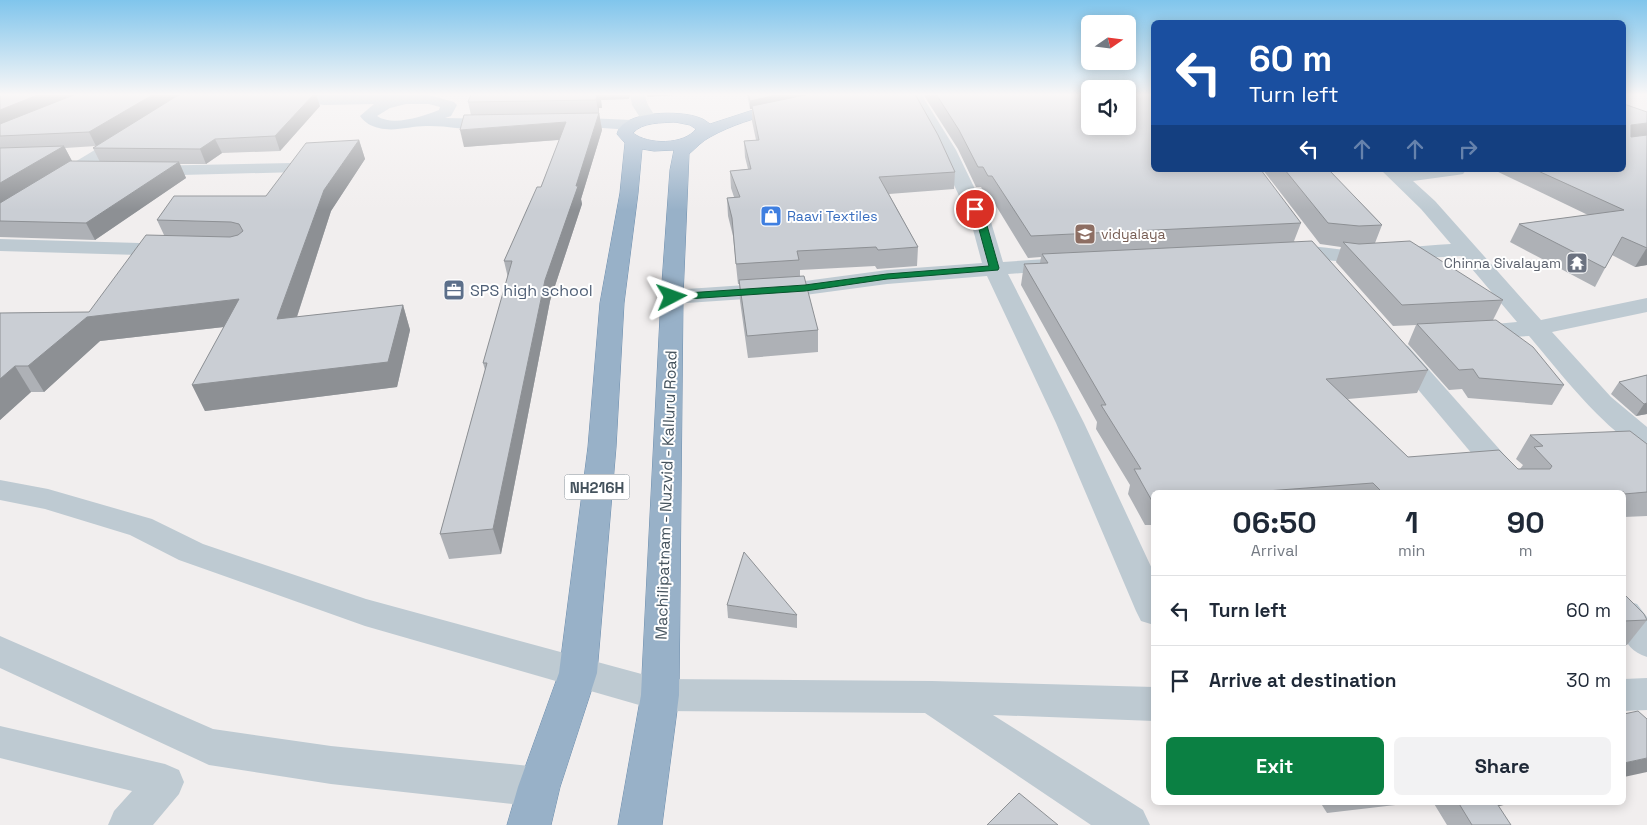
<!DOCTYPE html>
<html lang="en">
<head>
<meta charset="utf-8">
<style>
	:root { --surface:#fff; --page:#f2f2f3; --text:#1f2937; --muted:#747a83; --line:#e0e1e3; --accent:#0b8043 }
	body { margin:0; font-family:"Space Grotesk",sans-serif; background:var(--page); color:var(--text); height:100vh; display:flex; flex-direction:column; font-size:19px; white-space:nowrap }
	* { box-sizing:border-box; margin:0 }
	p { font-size:16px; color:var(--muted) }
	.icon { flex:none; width:28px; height:28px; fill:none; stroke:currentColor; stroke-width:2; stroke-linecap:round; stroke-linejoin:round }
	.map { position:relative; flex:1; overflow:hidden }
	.sheet { position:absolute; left:1151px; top:490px; width:475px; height:315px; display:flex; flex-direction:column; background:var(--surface); border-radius:8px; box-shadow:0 2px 12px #0003 }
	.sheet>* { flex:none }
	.banner { position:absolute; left:1151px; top:20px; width:475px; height:152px; border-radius:8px; box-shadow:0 2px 12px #0003; background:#1a4fa0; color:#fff; overflow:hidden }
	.needle { width:32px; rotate:76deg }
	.fabs { position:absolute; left:1081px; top:15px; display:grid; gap:10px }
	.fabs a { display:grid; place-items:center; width:55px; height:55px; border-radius:8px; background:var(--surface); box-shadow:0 2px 12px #0003; font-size:25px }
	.pin { position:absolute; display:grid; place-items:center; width:42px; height:42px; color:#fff; margin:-21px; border:2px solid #fff; border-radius:50%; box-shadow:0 1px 5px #0007 }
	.me { position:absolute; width:55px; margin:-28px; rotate:86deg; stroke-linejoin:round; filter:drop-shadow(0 0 4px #0008) }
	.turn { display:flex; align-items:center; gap:18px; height:105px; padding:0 15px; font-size:22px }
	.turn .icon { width:65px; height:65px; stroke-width:2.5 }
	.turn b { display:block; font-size:35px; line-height:42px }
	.lanes { display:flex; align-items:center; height:48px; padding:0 15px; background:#0003; justify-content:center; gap:25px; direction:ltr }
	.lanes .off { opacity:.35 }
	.eta { display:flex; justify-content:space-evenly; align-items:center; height:85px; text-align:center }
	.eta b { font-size:30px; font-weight:700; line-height:35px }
	.cta { display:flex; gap:10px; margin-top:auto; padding:10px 15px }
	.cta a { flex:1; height:58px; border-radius:8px; background:var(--accent); color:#fff; font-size:20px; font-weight:700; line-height:58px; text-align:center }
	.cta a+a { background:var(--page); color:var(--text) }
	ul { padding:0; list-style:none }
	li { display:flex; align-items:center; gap:15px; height:70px; padding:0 15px; border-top:1px solid var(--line) }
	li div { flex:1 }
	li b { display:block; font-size:19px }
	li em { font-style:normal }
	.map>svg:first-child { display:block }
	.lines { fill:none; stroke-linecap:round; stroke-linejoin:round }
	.trunk-casing { stroke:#6e8ead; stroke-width:1 }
	.service { fill:#becad2; fill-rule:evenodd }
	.minor { fill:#becad2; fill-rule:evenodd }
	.primary { fill:#acbfcf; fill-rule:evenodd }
	.trunk { fill:#98b1c8; fill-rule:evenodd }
	.wall { fill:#aeb1b6; fill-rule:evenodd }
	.shaded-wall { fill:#8d9094 }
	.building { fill:#caced4; stroke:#8d9094 }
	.route { fill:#0b8043; stroke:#07532c }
	.labels { text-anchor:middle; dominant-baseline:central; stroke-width:4; stroke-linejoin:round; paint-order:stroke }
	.far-shop-label { font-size:14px; fill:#366cbe; stroke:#fff; text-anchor:start }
	.far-education-label { font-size:14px; fill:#785e54; stroke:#fff; text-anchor:start }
	.far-worship-label { font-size:14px; fill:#5b616d; stroke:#fff; text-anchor:end }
	.shield { fill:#fff; stroke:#7d878e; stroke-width:1 }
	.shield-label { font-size:15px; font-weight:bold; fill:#45535d }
	.service-label { font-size:16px; fill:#4e5e75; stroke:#fff; text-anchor:start }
	.street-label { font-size:16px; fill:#45535d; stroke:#fff }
</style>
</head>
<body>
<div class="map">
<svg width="1647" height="825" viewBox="0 0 1647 825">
	<rect width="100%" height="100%" fill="#f1eeee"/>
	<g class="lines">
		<!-- trunk casing -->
		<g class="trunk-casing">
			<path id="trunk" d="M829,94H860L858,97L853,98C805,108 753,113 710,137C702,141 696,148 689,154L683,297L679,695L662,825H618L641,695L661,297L670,170L674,150L654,151L642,149L638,193L624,303L616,447L597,673L560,787L551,825H507L518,787L559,673L588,447L600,303L620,193L625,143L617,134C622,110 682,110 700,118C704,119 707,122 710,124L753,110ZM675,122L690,125L696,129C684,145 648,145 633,133C642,122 662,123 675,122Z"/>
		</g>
		<!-- service -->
		<path class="service" d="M0,726L165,764L179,770L184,782L179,794L153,825H108L114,811L132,791L0,758Z"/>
		<!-- minor -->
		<g class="minor">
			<path d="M630,94H644L648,105L657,119L655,122H643L632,105Z"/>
			<path d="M907,94H921L956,150L991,222L1003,262L1061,258L1069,259L1072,264L1069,269L1061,270L1008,274L1084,423L1154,573V625L1141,621L1136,611L1056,423L987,276L887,284L805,295L672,304L664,302L661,297L664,292L672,290L805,281L887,270L982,263L971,222L938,150Z"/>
			<path d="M129,132L135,133L137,137L135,141L7,219L0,221V207L123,133Z"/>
			<path d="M293,163L299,164L302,168L299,172L144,176L138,175L135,171L138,167L144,166Z"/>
			<path d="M1381,170H1401L1403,172L1418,170H1466L1463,174L1457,175L1413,181L1435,201L1541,320L1647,298V312L1552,332L1611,397L1647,427V450C1612,441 1554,365 1529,336L1471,339L1462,337L1459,332L1462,327L1517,322L1461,256L1351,262L1279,257L1275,253L1279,249C1303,242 1327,249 1351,250C1384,250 1418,246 1451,244L1421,209Z"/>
			<path d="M0,239L174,244L181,246L185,250L181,254L174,256L0,251Z"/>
			<path d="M1399,343L1408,346L1531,485L1535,492H1504L1390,356L1386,351L1390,346Z"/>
			<path d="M0,480L48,489L152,519L203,544L366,599L660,679L932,681L1154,687V721L993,715L1143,810L1150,825H1091L925,713L660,711L365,626L179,560L130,535L45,509L0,500Z"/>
			<path d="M1624,600L1637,604L1647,617V657C1618,647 1622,626 1624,600Z"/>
			<path d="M0,636L213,729L331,746L539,767L554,773L560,787L554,801L539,807L331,784L209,765L0,668Z"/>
			<path d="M1647,678V710L1624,711V679Z"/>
		</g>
		<!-- primary -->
		<g class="primary">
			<path d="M266,94L429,95L454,102L457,105L451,116L445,118L498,119L504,121L506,124L504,127C478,134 452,125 426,126C410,126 395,132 379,128C371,126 365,123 360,116L374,104L324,105L273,98L268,97ZM406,104H429L440,107L439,110C423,116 393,127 377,116L390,108Z"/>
			<path d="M564,117L632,120L638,122L640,125L638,128L632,130L558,125L556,122L558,119Z"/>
		</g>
		<!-- trunk -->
		<use href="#trunk" class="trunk"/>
	</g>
	<!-- wall -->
	<g class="wall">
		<path d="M0,94L320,106L280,151L222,153L206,164H180L186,178L95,240L0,237ZM96,146L93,148L100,162L72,161L65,148Z"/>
		<path d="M747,94H915L955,172L954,189L889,194L918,247L917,266L877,269L875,266L800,270V276L818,330V352L748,358L740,301L739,284H738L733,236L728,216L727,198L734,197L731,188L730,171L748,169L745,157L744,141L756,140L752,121V109H750Z"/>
		<path d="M923,94H1090L1301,223L1294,241L1428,370L1417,393L1348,399L1408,457L1520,469L1523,465L1516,459L1530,435L1647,444V516L1624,517V492H1154V525H1145L1128,494L1130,485L1096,429L1097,422L1021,285L1024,264L1040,263L1041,257L1028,258L990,196H986L981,187H976L958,149Z"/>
		<path d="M629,99L601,100L602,108H599V113L602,130L581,199L582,204L550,301L501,554L449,559L440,534L485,370L483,363L508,278L504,261L541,187L559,140L464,147L471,115L468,102Z"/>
		<path d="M1647,112V265L1635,267L1612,255L1595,287L1510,242L1519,224L1588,215L1494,170H1624Z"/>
		<path d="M359,140L365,159L331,211L297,317L403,305L410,330L397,387L205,411L192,385L224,327L100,341L44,392H31L0,420V313L89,312L164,235L157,220L266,196Z"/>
		<path d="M1263,170H1329L1382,225L1375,243L1503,300L1493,320L1564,385L1552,405L1468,398L1462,389L1449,390L1408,344L1416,325L1393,326L1336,262L1341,247L1320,244Z"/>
		<path d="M1647,375V414L1636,416L1611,394L1619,382Z"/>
		<path d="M1624,594L1647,620L1627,645H1624Z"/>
		<path d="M727,605L797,615V628L728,618Z"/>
		<path d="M1320,802H1421L1327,813Z"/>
		<path d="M1433,802H1516L1498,806L1511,825H1447Z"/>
	</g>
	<!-- shaded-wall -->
	<g class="shaded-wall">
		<path d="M40,94H81L0,127V110Z"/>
		<path d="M154,94H183L96,146L89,132Z"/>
		<path d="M314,94H316L320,106L280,151L275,136Z"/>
		<path d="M597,94H630L629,99L601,100L602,108H599V113L602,130L581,199L582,204L550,301L501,554L493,529L545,280L599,114L596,100Z"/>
		<path d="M647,94H678V95L647,97Z"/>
		<path d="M781,94H820L752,106V109H750V101Z"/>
		<path d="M566,122L569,139L464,147L460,130Z"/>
		<path d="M1647,123V137L1624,140L1631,125Z"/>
		<path d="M215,139L222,153L206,164L200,149Z"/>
		<path d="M359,140L365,159L331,211L288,344L277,319L324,190Z"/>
		<path d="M64,146L72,161L0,205V183Z"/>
		<path d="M179,162L186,178L95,240L86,223Z"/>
		<path d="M1647,248V265L1635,267L1646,249Z"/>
		<path d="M239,299L250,324L100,341L44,392L28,366L87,317Z"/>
		<path d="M403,305L410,330L397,387L205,411L192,385Z"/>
		<path d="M15,366L31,392L0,420V379Z"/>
		<path d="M1647,403V414L1636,416L1644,404Z"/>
		<path d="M1647,758V772L1624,777V763Z"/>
		<path d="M1482,802H1516L1475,812Z"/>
	</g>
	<!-- building -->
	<g class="building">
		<path d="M0,94H40L0,110Z"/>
		<path d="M76,94H154L89,132L0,136V124Z"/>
		<path d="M180,94H314L275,136L215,139L200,149L93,148Z"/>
		<path d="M471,94H597L596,100L468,102Z"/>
		<path d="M748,94H781L750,101Z"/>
		<path d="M810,94H915L938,135L955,172L879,177L918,247L878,250L876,247L797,251L799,260L736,264L732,218L727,198L740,197L730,171L751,169L744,141L759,140L752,106Z"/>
		<path d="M936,94H1090V126H1128V94H1154V170H1261L1301,223L1031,236L992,176H988L983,167H978L959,130Z"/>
		<path d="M1624,104L1647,112V123L1631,125V137L1647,135V248L1622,237L1605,268L1519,224L1624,210L1536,170H1624Z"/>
		<path d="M599,113L576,186H578L545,280L493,529L440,534L487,363H483L512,261H504L537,187H541L566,122L460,130L464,115Z"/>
		<path d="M359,140L324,190L277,319L403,305L388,362L192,385L239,299L87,317L28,366H15L0,379V313L89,312L146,235L230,237L238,235L243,231L239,224L231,222L157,220L174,196H266L306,143Z"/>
		<path d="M64,146L0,183V148Z"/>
		<path d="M70,161L179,162L86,223L0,221V203Z"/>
		<path d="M1285,170H1329L1382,225L1359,226L1328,223Z"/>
		<path d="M1312,241L1428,370L1326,379L1408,457L1499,450L1518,469H1550L1552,466L1534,447L1543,446L1530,435L1630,431L1647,444V492L1624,494V492H1594L1592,491L1575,492H1382L1373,483L1253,492H1154V501H1152L1134,469H1141L1101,405H1106L1024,264L1048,263L1042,254Z"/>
		<path d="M1410,241L1503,300L1402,305L1343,242L1359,244Z"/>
		<path d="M804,276L818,330L747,336L739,280Z"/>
		<path d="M1496,320L1533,347L1564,385L1479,378L1473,369L1459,370L1417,324Z"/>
		<path d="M1647,375V403L1644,404L1619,382Z"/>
		<path d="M744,552L797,615L727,605Z"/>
		<path d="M1624,594L1644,614L1647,620L1624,621Z"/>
		<path d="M1638,711L1647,719V758L1624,763V714Z"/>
		<path d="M1019,793L1058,825H987Z"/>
		<path d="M1458,802H1496L1511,825H1472Z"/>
	</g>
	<!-- sky -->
	<linearGradient id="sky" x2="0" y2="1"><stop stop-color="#80c5ec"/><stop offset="0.45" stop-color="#f9f7f7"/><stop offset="1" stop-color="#f9f7f7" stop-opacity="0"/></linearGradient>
	<rect width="1647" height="210" fill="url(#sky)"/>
	<!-- route -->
	<path class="route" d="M972,207H978L986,222L999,268L998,270L887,279L805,291L672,300L667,297L672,294L805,285L887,274L989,266L977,222L971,209Z"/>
	<!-- icons -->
	<defs>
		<g id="shop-square" transform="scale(1.125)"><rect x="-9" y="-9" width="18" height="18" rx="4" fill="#3f7fe0" stroke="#fff"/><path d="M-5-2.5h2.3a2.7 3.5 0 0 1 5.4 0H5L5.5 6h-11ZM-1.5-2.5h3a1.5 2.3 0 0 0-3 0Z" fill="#fff"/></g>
		<g id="university-square" transform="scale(1.125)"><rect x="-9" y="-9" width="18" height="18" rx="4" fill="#8d6e63" stroke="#fff"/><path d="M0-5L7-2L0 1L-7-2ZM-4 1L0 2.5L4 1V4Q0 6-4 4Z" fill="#fff"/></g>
		<g id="temple-square" transform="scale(1.125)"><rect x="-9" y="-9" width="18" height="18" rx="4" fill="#6b7280" stroke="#fff"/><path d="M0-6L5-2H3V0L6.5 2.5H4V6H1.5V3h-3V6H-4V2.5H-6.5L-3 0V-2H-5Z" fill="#fff"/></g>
		<g id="office-square" transform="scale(1.125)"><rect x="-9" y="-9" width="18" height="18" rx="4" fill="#5c6f8a" stroke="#fff"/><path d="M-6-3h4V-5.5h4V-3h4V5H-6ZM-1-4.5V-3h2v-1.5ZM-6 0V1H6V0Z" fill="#fff"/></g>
	</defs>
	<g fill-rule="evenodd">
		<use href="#shop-square" x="771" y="216"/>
		<use href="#university-square" x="1085" y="234"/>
		<use href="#temple-square" x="1577" y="263"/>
		<use href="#office-square" x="454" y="290"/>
	</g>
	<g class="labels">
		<!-- far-shop labels -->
		<g class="far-shop-label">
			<text x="787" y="216">Raavi Textiles</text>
		</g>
		<!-- far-education labels -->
		<g class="far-education-label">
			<text x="1101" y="234">vidyalaya</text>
		</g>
		<!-- far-worship labels -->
		<g class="far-worship-label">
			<text x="1561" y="263">Chinna Sivalayam</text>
		</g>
		<!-- shield labels -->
		<rect class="shield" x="564.5" y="474.5" width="65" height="25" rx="4"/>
		<g class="shield-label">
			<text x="597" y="487">NH216H</text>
		</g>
		<!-- service labels -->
		<g class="service-label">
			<text x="470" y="290">SPS high school</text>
		</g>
		<!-- street labels -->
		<g class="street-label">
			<text transform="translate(666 495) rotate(-88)">Machilipatnam - Nuzvid - Kalluru Road</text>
		</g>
	</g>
</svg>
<div class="fabs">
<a><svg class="needle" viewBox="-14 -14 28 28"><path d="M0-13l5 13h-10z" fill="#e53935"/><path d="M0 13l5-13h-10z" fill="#747a83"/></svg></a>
<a><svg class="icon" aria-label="sound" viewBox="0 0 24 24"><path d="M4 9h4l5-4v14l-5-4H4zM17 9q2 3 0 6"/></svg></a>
</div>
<div class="pin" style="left:975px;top:209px;background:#d93025"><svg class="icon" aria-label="arrive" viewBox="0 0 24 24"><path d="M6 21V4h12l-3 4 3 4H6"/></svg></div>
<svg class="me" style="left:672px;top:297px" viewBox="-20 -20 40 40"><path d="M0-17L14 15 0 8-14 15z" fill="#0b8043" stroke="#fff" stroke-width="4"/></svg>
<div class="banner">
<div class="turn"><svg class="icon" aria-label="left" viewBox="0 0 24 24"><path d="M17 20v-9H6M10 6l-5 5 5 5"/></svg><div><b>60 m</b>Turn left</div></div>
<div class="lanes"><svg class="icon" aria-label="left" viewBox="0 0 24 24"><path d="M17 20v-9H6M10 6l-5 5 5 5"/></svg><svg class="icon off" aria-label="ahead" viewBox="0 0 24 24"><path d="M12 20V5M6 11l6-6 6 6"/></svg><svg class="icon off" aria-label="ahead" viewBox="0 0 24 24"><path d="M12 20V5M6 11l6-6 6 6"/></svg><svg class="icon off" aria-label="right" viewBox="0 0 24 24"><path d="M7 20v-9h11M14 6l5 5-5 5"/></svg></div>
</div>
<section class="sheet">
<div class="eta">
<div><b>06:50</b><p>Arrival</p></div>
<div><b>1</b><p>min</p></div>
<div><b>90</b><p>m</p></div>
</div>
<ul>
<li><svg class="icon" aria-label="left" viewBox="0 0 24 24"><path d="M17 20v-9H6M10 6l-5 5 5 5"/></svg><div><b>Turn left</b></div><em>60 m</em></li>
<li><svg class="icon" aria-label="arrive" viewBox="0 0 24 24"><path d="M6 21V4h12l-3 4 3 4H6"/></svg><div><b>Arrive at destination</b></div><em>30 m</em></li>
</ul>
<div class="cta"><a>Exit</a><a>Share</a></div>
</section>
</div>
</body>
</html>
